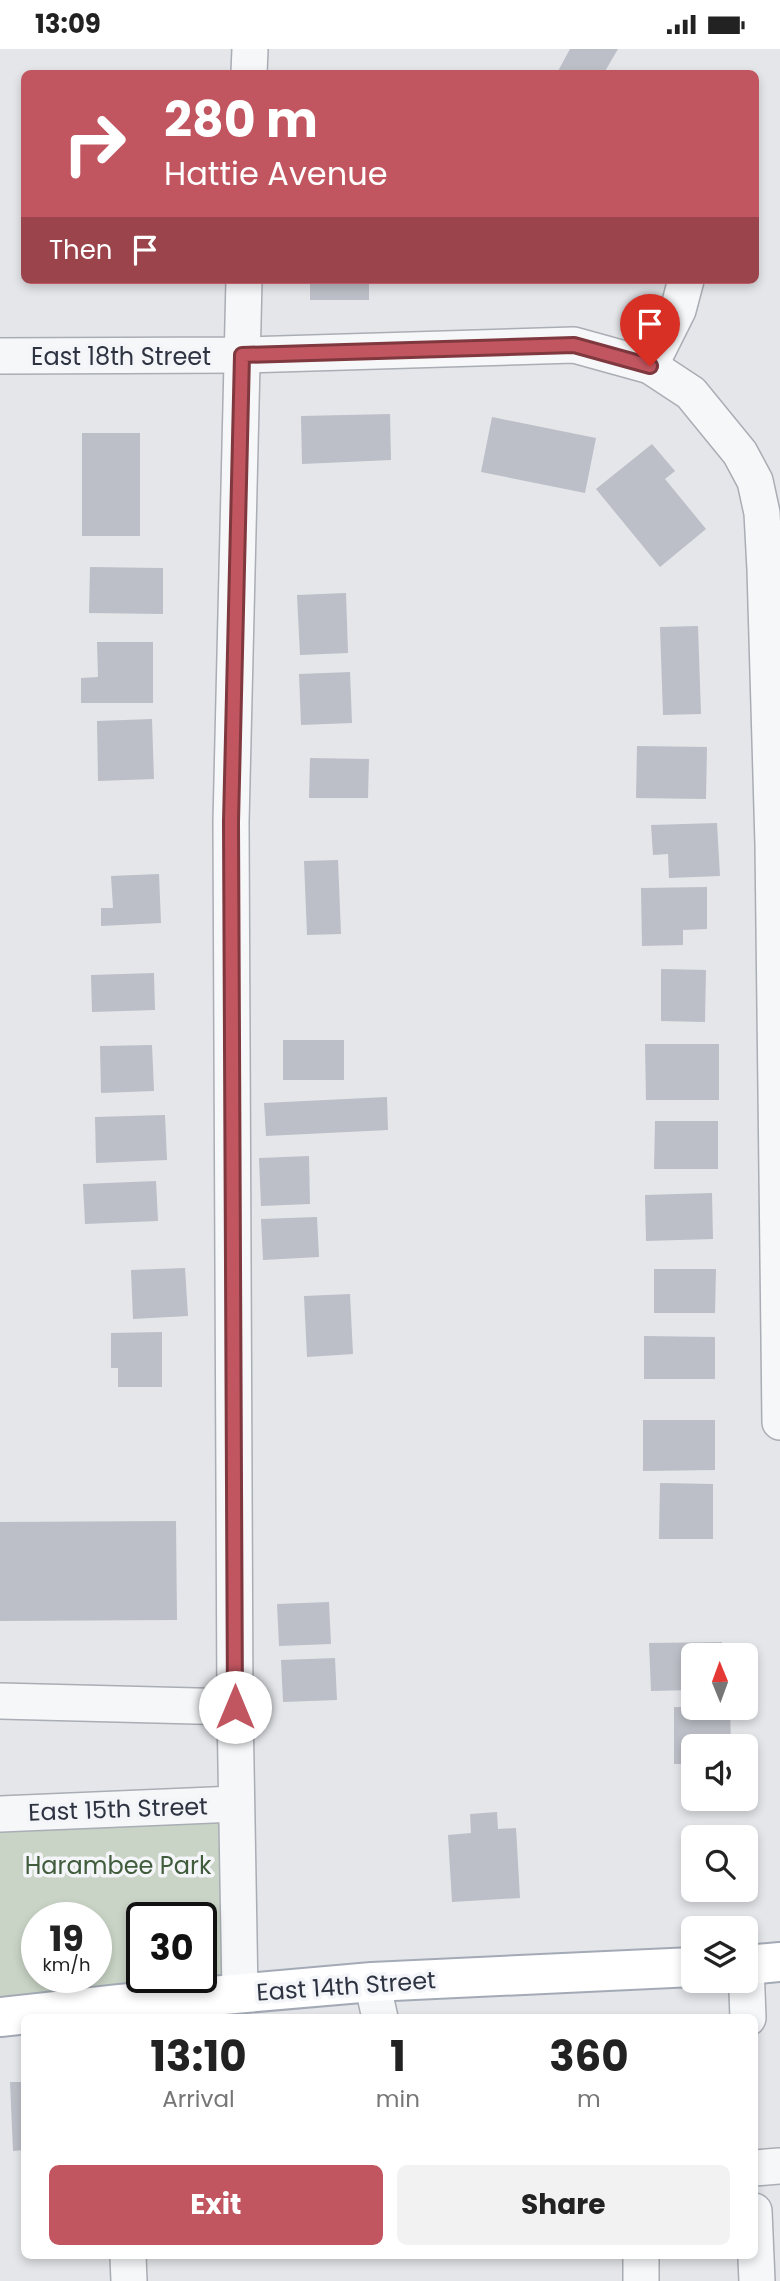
<!DOCTYPE html>
<html lang="en">
<head>
<meta charset="utf-8">
<style>
	:root { --surface:#fff; --page:#f2f2f2; --text:#222; --muted:#767676; --accent:#c25660 }
	body { margin:0; font-family:Poppins,sans-serif; background:var(--page); color:var(--text); height:100vh; display:flex; flex-direction:column; font-size:26px; white-space:nowrap }
	* { box-sizing:border-box; margin:0 }
	p { font-size:23px; color:var(--muted) }
	.icon { flex:none; width:38px; height:38px; fill:none; stroke:currentColor; stroke-width:2; stroke-linecap:round; stroke-linejoin:round }
	.map { position:relative; flex:1; overflow:hidden }
	.sheet { position:absolute; left:21px; top:1965px; width:737px; height:245px; display:flex; flex-direction:column; background:var(--surface); border-radius:10px; box-shadow:0 4px 10px #0003 }
	.sheet>* { flex:none }
	.top-card { position:absolute; left:21px; top:21px; width:738px; height:214px; border-radius:10px; box-shadow:0 4px 10px #0003; background:#c25660; color:#fff; overflow:hidden }
	.needle { width:46px; rotate:359deg }
	.tools { position:absolute; left:681px; top:1594px; display:grid; gap:14px }
	.tools a { display:grid; place-items:center; width:77px; height:77px; border-radius:10px; background:var(--surface); box-shadow:0 4px 10px #0003; font-size:35px }
	.speed { position:absolute; left:21px; top:1853px; display:flex; gap:14px; font-size:35px; font-weight:700; text-align:center }
	.speed>* { display:grid; place-content:center; width:91px; height:91px; border-radius:50%; background:var(--surface); box-shadow:0 4px 10px #0003; line-height:1 }
	.speed small { font-size:18px; font-weight:400 }
	.speed .limit { border:4px solid #111; border-radius:10px; background:#fff; color:#111 }
	.pin { position:absolute; display:grid; place-items:center; width:60px; height:60px; color:#fff; margin:-72px -30px; border-radius:50% 50% 50% 0; rotate:-45deg; box-shadow:0 0 7px #0007 }
	.pin .icon { rotate:45deg }
	.me { position:absolute; width:77px; margin:-38px; rotate:0deg; stroke-linejoin:round; filter:drop-shadow(0 0 5px #0008) }
	.turn { display:flex; align-items:center; gap:24px; height:147px; padding:0 28px; font-size:32px }
	.turn .icon { width:91px; height:91px; stroke-width:2.5 }
	.turn b { display:block; font-size:49px; line-height:60px }
	.then { display:flex; align-items:center; height:66px; padding:0 28px; background:#0003; gap:14px; font-size:26px }
	.eta { display:flex; justify-content:space-evenly; align-items:center; height:119px; text-align:center }
	.eta b { font-size:42px; font-weight:700; line-height:49px }
	.cta { display:flex; gap:14px; margin-top:auto; padding:14px 28px }
	.cta a { flex:1; height:80px; border-radius:10px; background:var(--accent); color:#fff; font-size:28px; font-weight:700; line-height:80px; text-align:center }
	.cta a+a { background:var(--page); color:var(--text) }
	.status { display:flex; justify-content:space-between; align-items:center; height:49px; padding:0 35px; background:var(--surface); direction:ltr }
	.status svg { height:19px; fill:currentColor }
	.map>svg:first-child { display:block }
	.green { fill:#c9d4c6; fill-rule:evenodd }
	.building { fill:#bcbfc7 }
	.lines { fill:none; stroke-linecap:round; stroke-linejoin:round }
	.minor-casing { stroke:#a9adb4; stroke-width:38 }
	.major-casing { stroke:#a4aab5; stroke-width:42 }
	.minor { stroke:#f6f7f9; stroke-width:35 }
	.major { stroke:#fff; stroke-width:38 }
	.route-casing { stroke:#7e383e; stroke-width:18 }
	.route { stroke:#c25660; stroke-width:12 }
	.labels { text-anchor:middle; dominant-baseline:central; stroke-width:7; stroke-linejoin:round; paint-order:stroke }
	.street-label { font-size:24px; fill:#2d3341; stroke:#f4f5f8 }
	.park-label { font-size:24px; fill:#405c3c; stroke:#f4f5f8 }
</style>
</head>
<body>
<div class="status"><b>13:09</b><svg viewBox="0 0 49 12"><path d="M0 12V9h3v3zM5 12V6h3v6zM10 12V3h3v9zM15 12V0h3v12zM26 1h20v11H26zM47 4h2v5h-2z"/></svg></div>
<div class="map">
<svg width="780" height="2232" viewBox="0 0 780 2232">
	<rect width="100%" height="100%" fill="#e4e6ea"/>
	<!-- green -->
	<path class="green" d="M236,1755L240,1945L0,1971V1763ZM37,1869H96V1928H37ZM142,1869H201V1928H142Z"/>
	<!-- building -->
	<g class="building">
		<path d="M570,0H618L604,24H557Z"/>
		<rect x="310" y="231" width="59" height="20"/>
		<path d="M390,365L391,411L302,415L301,367Z"/>
		<path d="M492,368L596,389L585,444L481,423Z"/>
		<rect x="82" y="384" width="58" height="103"/>
		<path d="M652,395L675,422L665,430L706,480L660,518L596,440Z"/>
		<path d="M90,518L163,519V565L89,564Z"/>
		<path d="M346,544L348,604L300,606L297,546Z"/>
		<path d="M698,577L701,665L663,666L660,578Z"/>
		<path d="M97,593H153V654H81V629L98,628Z"/>
		<path d="M350,623L352,674L301,676L299,625Z"/>
		<path d="M152,670L154,730L98,732L97,672Z"/>
		<path d="M637,697L707,698L706,750L636,749Z"/>
		<path d="M310,709L369,710L368,749H309Z"/>
		<path d="M717,774L720,827L669,829L668,805L653,806L651,776Z"/>
		<path d="M338,811L341,885L307,886L304,812Z"/>
		<path d="M159,825L161,874L101,877V859H113L111,827Z"/>
		<path d="M707,838V880L683,881V896L642,897L641,839Z"/>
		<path d="M661,920L706,921L705,973L661,972Z"/>
		<path d="M154,924L155,961L92,963L91,926Z"/>
		<rect x="283" y="991" width="61" height="40"/>
		<path d="M645,995H719V1051H646Z"/>
		<path d="M152,996L154,1042L101,1044L100,997Z"/>
		<path d="M387,1048L388,1081L266,1087L264,1054Z"/>
		<path d="M165,1066L167,1111L96,1114L95,1068Z"/>
		<path d="M655,1072H718V1120H654Z"/>
		<path d="M309,1107L310,1155L261,1157L259,1109Z"/>
		<path d="M156,1132L158,1172L85,1175L83,1135Z"/>
		<path d="M712,1144L713,1190L646,1192L645,1146Z"/>
		<path d="M317,1168L319,1208L263,1211L261,1170Z"/>
		<path d="M185,1219L188,1267L133,1270L131,1221Z"/>
		<path d="M654,1220H716L715,1264H654Z"/>
		<path d="M350,1245L353,1305L307,1308L304,1247Z"/>
		<path d="M162,1283V1338H118V1319H111V1284Z"/>
		<path d="M644,1287L715,1288V1330H644Z"/>
		<path d="M643,1371H715V1421L643,1422Z"/>
		<path d="M660,1434L713,1435V1490H659Z"/>
		<path d="M176,1472L177,1571L0,1572V1473Z"/>
		<path d="M329,1553L331,1595L279,1597L277,1555Z"/>
		<path d="M722,1593V1606H693V1641L651,1642L649,1594Z"/>
		<path d="M335,1609L337,1651L283,1653L281,1611Z"/>
		<path d="M674,1658L730,1659L731,1698H693V1715H674Z"/>
		<path d="M497,1763L498,1780L516,1779L520,1849L452,1853L448,1786L471,1784L470,1765Z"/>
		<path d="M10,2033H24V2101L13,2102Z"/>
	</g>
	<g class="lines">
		<!-- minor casing -->
		<g class="minor-casing">
			<g id="minor">
				<path d="M249,24L250,0"/>
				<path d="M0,307L242,306L574,296L650,317L691,344L740,404L755,432L762,464L765,520L773,795L780,1373"/>
				<path d="M650,317L678,261L686,231"/>
				<path d="M0,1652L235,1658"/>
				<path d="M0,1765L236,1755"/>
				<path d="M746,1916L748,1969"/>
				<path d="M372,1933L380,1969"/>
				<path d="M240,1945L235,1658L231,773L244,231"/>
				<path d="M754,2119L780,2117"/>
				<path d="M754,2162L757,2232"/>
				<path d="M128,2207L129,2232"/>
				<path d="M641,2232V2207"/>
			</g>
		</g>
		<!-- major casing -->
		<g class="major-casing">
			<g id="major">
				<path d="M746,1916L780,1913"/>
				<path d="M0,1968L120,1955L372,1933L693,1918"/>
			</g>
		</g>
		<!-- minor -->
		<use href="#minor" class="minor"/>
		<!-- major -->
		<use href="#major" class="major"/>
	</g>
	<g class="lines">
		<!-- route casing -->
		<g class="route-casing">
			<path id="route" d="M235,1658L231,773L242,306L574,296L650,317"/>
		</g>
		<!-- route -->
		<use href="#route" class="route"/>
	</g>
	<g class="labels">
		<!-- street labels -->
		<g class="street-label">
			<text x="121" y="307">East 18th Street</text>
			<text transform="translate(118 1760) rotate(-2)">East 15th Street</text>
			<text transform="translate(346 1937) rotate(-4)">East 14th Street</text>
		</g>
		<!-- park labels -->
		<g class="park-label">
			<text x="118" y="1816">Harambee Park</text>
		</g>
	</g>
</svg>
<div class="tools">
<a><svg class="needle" viewBox="-14 -14 28 28"><path d="M0-13l5 13h-10z" fill="#e53935"/><path d="M0 13l5-13h-10z" fill="#767676"/></svg></a>
<a><svg class="icon" aria-label="sound" viewBox="0 0 24 24"><path d="M4 9h4l5-4v14l-5-4H4zM17 9q2 3 0 6"/></svg></a>
<a><svg class="icon" aria-label="search" viewBox="0 0 24 24"><circle cx="10" cy="10" r="6"/><path d="M15 15l6 6"/></svg></a>
<a><svg class="icon" aria-label="layers" viewBox="0 0 24 24"><path d="M12 4l9 5-9 5-9-5zM3 14l9 5 9-5"/></svg></a>
</div>
<div class="speed"><div>19<small>km/h</small></div><div class="limit">30</div></div>
<div class="pin" style="left:650px;top:317px;background:#d93025"><svg class="icon" aria-label="arrive" viewBox="0 0 24 24"><path d="M6 21V4h12l-3 4 3 4H6"/></svg></div>
<svg class="me" style="left:235px;top:1658px" viewBox="-20 -20 40 40"><circle r="19" fill="#fff"/><path d="M0-13L10 11 0 6-10 11z" fill="#c25660"/></svg>
<div class="top-card">
<div class="turn"><svg class="icon" aria-label="right" viewBox="0 0 24 24"><path d="M7 20v-9h11M14 6l5 5-5 5"/></svg><div><b>280 m</b>Hattie Avenue</div></div>
<div class="then">Then<svg class="icon" aria-label="arrive" viewBox="0 0 24 24"><path d="M6 21V4h12l-3 4 3 4H6"/></svg></div>
</div>
<section class="sheet">
<div class="eta">
<div><b>13:10</b><p>Arrival</p></div>
<div><b>1</b><p>min</p></div>
<div><b>360</b><p>m</p></div>
</div>
<div class="cta"><a>Exit</a><a>Share</a></div>
</section>
</div>
</body>
</html>
